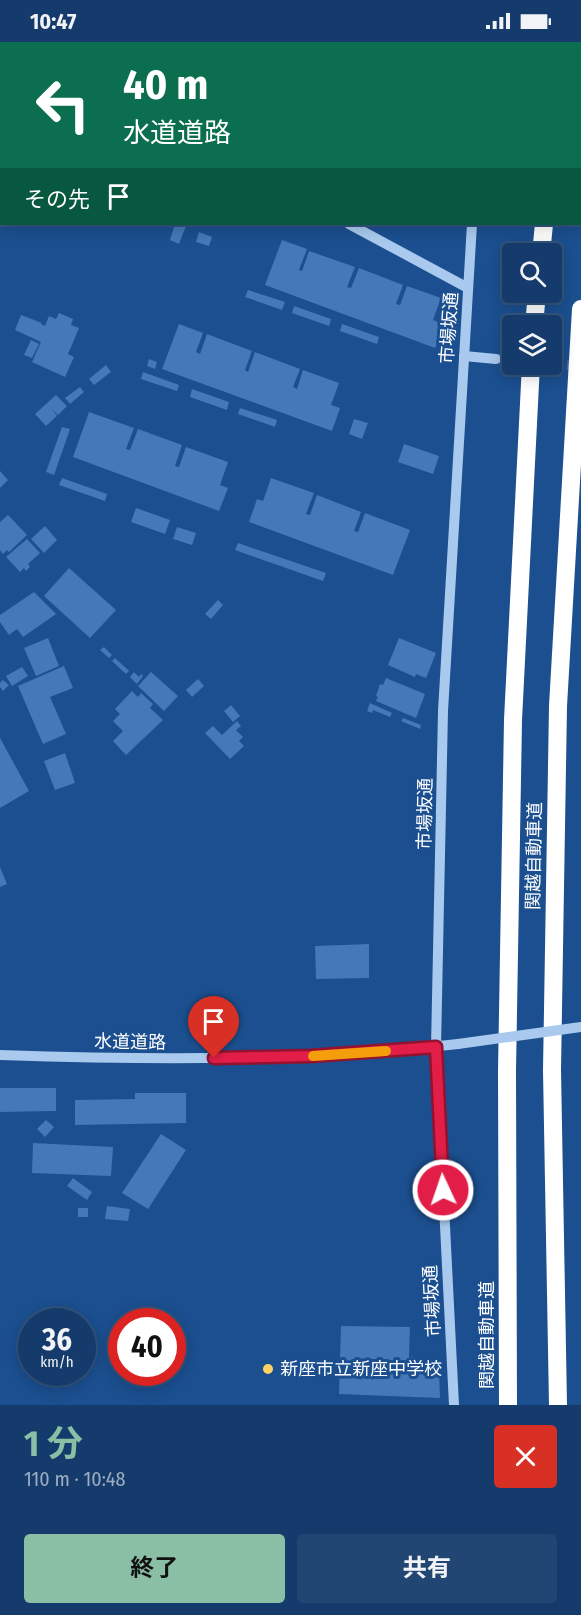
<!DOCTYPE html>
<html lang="ja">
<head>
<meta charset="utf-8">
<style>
	:root { --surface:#143b6b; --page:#214673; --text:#f1f3f6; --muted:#9dadc1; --line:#33557e; --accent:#8abfa5 }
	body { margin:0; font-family:"Fira Sans Condensed","Noto Sans JP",sans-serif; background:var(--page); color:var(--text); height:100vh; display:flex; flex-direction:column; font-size:22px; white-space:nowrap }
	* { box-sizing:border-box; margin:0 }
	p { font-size:20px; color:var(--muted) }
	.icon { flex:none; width:33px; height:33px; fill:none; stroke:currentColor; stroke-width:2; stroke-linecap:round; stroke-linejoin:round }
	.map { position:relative; height:1363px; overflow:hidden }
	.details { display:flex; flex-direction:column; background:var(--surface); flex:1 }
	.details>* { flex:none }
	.guide { position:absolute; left:0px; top:0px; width:582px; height:183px; box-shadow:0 3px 15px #0003,0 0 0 2px var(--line); background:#0b6e4f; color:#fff; overflow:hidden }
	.controls { position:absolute; left:502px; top:201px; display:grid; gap:12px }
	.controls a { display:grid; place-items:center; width:60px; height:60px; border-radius:6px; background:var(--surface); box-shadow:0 3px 15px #0003,0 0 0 2px var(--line); font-size:30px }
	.speed { position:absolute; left:18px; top:1266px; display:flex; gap:12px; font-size:30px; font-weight:700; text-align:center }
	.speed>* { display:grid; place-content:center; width:78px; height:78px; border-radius:50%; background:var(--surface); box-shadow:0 3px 15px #0003,0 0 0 2px var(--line); line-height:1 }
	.speed small { font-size:15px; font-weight:400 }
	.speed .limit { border:9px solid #d22; background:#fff; color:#111 }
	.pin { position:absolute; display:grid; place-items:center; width:51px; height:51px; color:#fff; margin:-62px -26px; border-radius:50% 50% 50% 0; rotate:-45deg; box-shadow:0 0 6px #0007 }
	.pin .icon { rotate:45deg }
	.me { position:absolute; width:66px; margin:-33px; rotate:357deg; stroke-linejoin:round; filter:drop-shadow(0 0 4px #0008) }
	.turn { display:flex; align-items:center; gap:21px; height:126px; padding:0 24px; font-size:27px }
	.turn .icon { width:78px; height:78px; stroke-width:2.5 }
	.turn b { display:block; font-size:42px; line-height:51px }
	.then { display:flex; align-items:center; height:57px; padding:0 24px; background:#0003; gap:12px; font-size:22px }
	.round { display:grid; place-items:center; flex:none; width:63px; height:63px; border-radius:6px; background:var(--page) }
	.overview { display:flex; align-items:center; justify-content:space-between; height:102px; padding:0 24px }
	h1 { font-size:36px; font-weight:700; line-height:45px; color:var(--accent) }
	.button { display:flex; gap:12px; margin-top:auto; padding:12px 24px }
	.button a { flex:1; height:69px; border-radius:6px; background:var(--accent); color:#111; font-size:24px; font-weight:700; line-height:69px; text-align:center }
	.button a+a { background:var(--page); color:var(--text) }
	.status { display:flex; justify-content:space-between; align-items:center; height:42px; padding:0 30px; background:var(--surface); direction:ltr }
	.status svg { height:16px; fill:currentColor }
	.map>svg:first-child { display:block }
	.building { fill:#4478b7 }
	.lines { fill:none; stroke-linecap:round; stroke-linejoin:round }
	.minor-tunnel { stroke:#3d69a0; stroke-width:10; stroke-dasharray:10 5; stroke-linecap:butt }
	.path { stroke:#a9c9ee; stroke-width:4; stroke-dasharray:3 4.5; stroke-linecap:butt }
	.minor { stroke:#a9c9ee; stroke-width:10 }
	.highway { stroke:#fff; stroke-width:18 }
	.minor-bridge { stroke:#a9c9ee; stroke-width:10 }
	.route-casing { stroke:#92132f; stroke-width:15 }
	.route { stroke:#e11d48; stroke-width:10 }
	.slow { stroke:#f59e0b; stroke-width:10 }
	.poi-dot { fill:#ffd166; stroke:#1b4f8f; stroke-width:2 }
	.labels { text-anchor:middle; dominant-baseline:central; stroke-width:6; stroke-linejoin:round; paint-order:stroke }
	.street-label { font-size:18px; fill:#fff; stroke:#1b4f8f }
	.poi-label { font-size:18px; fill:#fff; stroke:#1b4f8f; text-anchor:start }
</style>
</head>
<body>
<div class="status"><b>10:47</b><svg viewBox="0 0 49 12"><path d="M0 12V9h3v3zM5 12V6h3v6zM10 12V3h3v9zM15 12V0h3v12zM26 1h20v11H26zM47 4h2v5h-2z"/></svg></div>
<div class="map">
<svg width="581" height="1363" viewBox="0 0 581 1363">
	<rect width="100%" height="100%" fill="#1b4f8f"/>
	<!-- building -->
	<g class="building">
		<path d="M175,182L186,184L179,202L170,198Z"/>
		<path d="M199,190L212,195L209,204L196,200Z"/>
		<path d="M282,198L307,207L299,228L302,229L309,209L355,225L347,245L351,246L359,226L403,243L396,262L400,263L407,244L441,256L433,278L444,282L435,306L265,243Z"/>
		<path d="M248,248L285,260L282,268L245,255Z"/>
		<path d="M294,264L331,277L329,284L292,271Z"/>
		<path d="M59,271L73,277L71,283L79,286L68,312L74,315L65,335L32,320L41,300L15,288L21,273L42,281L41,282L45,284L49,274L56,277Z"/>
		<path d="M179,282L203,291L196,310L200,312L207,292L252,309L245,328L248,330L255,310L300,327L293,345L297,347L303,328L339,341L331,363L340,366L332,389L162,327Z"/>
		<path d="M342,282L379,295L377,302L340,289Z"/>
		<path d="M31,298L39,302L32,316L24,313Z"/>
		<path d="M149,317L157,320L155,327L147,324Z"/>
		<path d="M106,323L111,330L94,343L89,337Z"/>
		<path d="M143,330L179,343L177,349L141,337Z"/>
		<path d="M80,345L84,350L70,362L65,356Z"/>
		<path d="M192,347L229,360L227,368L190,355Z"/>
		<path d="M56,353L67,364L58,373L52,367L57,374L46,384L35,372Z"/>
		<path d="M240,366L277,378L275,385L238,372Z"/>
		<path d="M89,370L134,386L126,407L130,408L138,387L182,403L175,424L179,425L186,405L228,420L220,443L228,446L219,469L73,415Z"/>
		<path d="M354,377L368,381L362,397L349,392Z"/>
		<path d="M62,385L70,387L54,433L46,430Z"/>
		<path d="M404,402L439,414L433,432L398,420Z"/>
		<path d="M0,429L8,438L0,446Z"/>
		<path d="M62,436L107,452L105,459L59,443Z"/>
		<path d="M271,436L314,451L306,472L310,473L317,453L361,470L354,489L358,490L365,471L410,488L393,533L249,480L257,457L263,459Z"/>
		<path d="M136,466L170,478L165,492L131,480Z"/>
		<path d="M8,473L27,493L9,510L7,508L3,512L0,508V480Z"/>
		<path d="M45,484L57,498L44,511L31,497Z"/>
		<path d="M177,485L196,491L192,503L173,497Z"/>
		<path d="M27,497L40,511L28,522L30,525L26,529L24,526L20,530L6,515Z"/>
		<path d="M238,501L326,531L323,539L235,508Z"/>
		<path d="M69,526L116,568L90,596L44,554Z"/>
		<path d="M34,550L56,572L23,595L17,587L9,593L0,580V573Z"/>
		<path d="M218,558L223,563L211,577L205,572Z"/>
		<path d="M48,596L59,624L36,634L24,606Z"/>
		<path d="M399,596L436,611L426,636L416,632L415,635L388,623Z"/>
		<path d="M104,605L112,613L109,616L100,608Z"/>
		<path d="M115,616L129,629L126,632L112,619Z"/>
		<path d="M64,624L73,646L50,655L66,692L43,702L18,644Z"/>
		<path d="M22,625L28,634L12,644L6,634Z"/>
		<path d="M134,630L139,635L141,632L143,634L137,642L130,635Z"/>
		<path d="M151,630L178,654L164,669L138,644Z"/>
		<path d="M386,636L425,652L416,676L376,659L378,655L376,654L380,642L383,643Z"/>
		<path d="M198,637L204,644L192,655L186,648Z"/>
		<path d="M3,638L9,643L3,649L0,645V641Z"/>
		<path d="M132,649L138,655L141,651L153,662L150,666L163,678L126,713L113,699L123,689L113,679L120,672L115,667Z"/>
		<path d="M370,661L392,671L390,675L373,668L372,671L367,669Z"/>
		<path d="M231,663L240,674L233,680L224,669Z"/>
		<path d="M403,676L421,683L420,687L401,679Z"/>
		<path d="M237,679L241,684L236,688L243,695L239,699L244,704L230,717L205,691L213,684L222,693Z"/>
		<path d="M0,696L29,749L0,766Z"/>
		<path d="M65,711L75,741L55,748L44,719Z"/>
		<path d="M0,825L7,842L0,845Z"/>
		<path d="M369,902V936L316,937L315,904Z"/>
		<path d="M0,1046H56V1069L0,1070Z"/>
		<path d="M135,1051H186V1081L75,1083V1058L135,1057Z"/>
		<path d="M46,1078L54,1085L45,1095L37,1087Z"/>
		<path d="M161,1092L186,1108L148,1167L122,1151Z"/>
		<path d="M33,1101L113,1105L111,1134L32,1131Z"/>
		<path d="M73,1136L92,1150L87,1158L67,1144Z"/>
		<path d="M107,1164L130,1167L128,1179L105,1177Z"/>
		<rect x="78" y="1166" width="10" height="9"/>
		<path d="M341,1284L410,1285L409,1315H413V1329L421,1330V1325L436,1324L437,1328H439L440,1356L339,1352Z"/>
	</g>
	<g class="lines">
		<!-- minor-tunnel -->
		<g class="minor-tunnel">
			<path d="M496,317L513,318"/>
			<path d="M552,322L581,324"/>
		</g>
		<!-- path -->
		<path class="path" d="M68,0L70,2"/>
		<!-- minor -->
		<g class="minor">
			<path d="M491,2V0"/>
			<path d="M349,182L468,246"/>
			<path d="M464,314L496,317"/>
			<path d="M0,1013C153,1018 306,1019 458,1002"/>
			<path d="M454,1363L436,1005L443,669L472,182"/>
		</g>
		<!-- highway -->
		<g class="highway">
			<path d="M563,2V0"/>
			<path d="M541,212L544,182"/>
			<path d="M534,284L537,250"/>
			<path d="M508,1363L507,1029L513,678L531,322"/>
			<path d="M558,1363L552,1028L558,664L581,267"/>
		</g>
		<!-- minor-bridge -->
		<path class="minor-bridge" d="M458,1002L581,985"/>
	</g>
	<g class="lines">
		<!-- route casing -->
		<g class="route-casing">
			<path id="route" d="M214,1016L310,1014L436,1005L443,1148"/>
		</g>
		<!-- route -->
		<use href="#route" class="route"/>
		<!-- slow -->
		<path class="slow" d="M313,1014L386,1009"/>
	</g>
	<!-- markers -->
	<circle class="poi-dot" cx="268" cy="1327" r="6"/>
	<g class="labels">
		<!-- street labels -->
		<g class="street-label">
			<text transform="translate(449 286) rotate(-86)">市場坂通</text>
			<text transform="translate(425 772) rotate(-89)">市場坂通</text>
			<text transform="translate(534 814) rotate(-89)">関越自動車道</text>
			<text transform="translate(130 1000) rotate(1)">水道道路</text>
			<text transform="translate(432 1259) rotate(-93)">市場坂通</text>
			<text transform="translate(487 1293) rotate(-90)">関越自動車道</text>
		</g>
		<!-- poi labels -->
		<g class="poi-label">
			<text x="280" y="1327">新座市立新座中学校</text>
		</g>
	</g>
</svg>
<div class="controls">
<a><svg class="icon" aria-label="search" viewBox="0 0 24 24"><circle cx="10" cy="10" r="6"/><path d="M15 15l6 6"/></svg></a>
<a><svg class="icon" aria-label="layers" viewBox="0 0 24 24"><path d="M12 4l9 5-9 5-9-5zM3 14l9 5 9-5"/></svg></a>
</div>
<div class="speed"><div>36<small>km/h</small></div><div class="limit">40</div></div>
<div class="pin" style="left:214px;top:1016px;background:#d93025"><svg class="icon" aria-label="arrive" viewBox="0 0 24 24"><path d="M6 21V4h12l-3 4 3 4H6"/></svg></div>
<svg class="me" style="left:443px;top:1148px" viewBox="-20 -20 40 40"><circle r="17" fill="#e11d48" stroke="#fff" stroke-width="3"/><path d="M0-11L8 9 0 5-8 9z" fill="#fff"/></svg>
<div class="guide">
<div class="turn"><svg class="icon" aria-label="left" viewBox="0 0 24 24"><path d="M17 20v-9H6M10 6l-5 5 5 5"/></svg><div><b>40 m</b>水道道路</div></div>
<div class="then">その先<svg class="icon" aria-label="arrive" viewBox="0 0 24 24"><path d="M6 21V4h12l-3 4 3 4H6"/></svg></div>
</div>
</div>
<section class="details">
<div class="overview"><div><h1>1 分</h1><p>110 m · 10:48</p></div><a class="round" style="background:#d93025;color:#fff"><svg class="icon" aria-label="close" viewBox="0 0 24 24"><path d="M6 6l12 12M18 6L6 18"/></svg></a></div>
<div class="button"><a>終了</a><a>共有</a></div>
</section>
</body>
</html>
